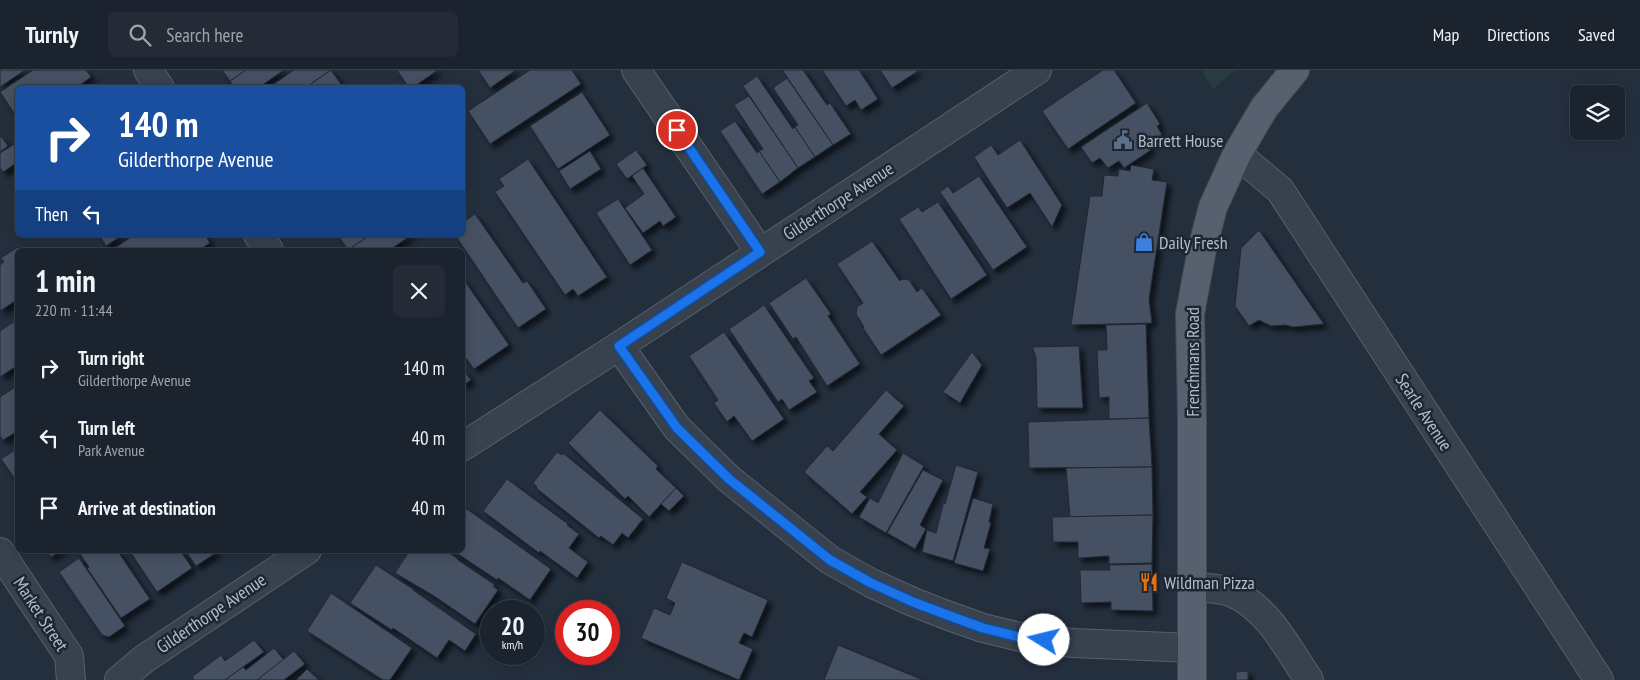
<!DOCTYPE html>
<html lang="en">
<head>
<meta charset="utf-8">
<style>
	:root { --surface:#1b232e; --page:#242b36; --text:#f1f3f6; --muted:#a0a4aa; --line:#39404a }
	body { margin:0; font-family:"PT Sans Narrow",sans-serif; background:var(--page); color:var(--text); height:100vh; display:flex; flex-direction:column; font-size:19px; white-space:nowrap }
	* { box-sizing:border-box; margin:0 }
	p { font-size:16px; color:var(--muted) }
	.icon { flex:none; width:28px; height:28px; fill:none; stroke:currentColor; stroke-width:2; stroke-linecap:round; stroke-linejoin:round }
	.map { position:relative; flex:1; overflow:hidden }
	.side { position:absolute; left:15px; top:178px; width:450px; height:305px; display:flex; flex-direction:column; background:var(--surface); border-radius:8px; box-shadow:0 2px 12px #0003,0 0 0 1px var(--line) }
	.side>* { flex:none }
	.hud { position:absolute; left:15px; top:15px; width:450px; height:152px; border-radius:8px; box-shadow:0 2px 12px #0003,0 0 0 1px var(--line); background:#1a4fa0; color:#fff; overflow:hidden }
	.fabs { position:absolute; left:1570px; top:15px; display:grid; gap:10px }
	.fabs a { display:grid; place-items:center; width:55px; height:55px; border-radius:8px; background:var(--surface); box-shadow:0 2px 12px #0003,0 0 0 1px var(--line); font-size:25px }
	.speed { position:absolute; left:480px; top:530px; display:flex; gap:10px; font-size:25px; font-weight:700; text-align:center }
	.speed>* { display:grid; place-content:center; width:65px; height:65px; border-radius:50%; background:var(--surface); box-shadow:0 2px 12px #0003,0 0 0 1px var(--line); line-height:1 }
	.speed small { font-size:12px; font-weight:400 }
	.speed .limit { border:8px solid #d22; background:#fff; color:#111 }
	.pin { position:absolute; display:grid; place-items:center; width:42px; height:42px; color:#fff; margin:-21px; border:2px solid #fff; border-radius:50%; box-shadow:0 1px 5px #0007 }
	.me { position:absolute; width:55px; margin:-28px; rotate:279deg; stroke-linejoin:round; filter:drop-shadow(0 0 4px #0008) }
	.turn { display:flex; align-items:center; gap:18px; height:105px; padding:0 20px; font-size:22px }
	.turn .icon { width:65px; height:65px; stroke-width:2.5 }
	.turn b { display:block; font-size:35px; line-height:42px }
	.then { display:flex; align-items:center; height:48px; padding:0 20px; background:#0003; gap:10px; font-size:19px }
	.round { display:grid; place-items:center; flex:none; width:52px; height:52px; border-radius:8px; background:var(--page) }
	.overview { display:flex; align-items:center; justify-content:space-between; height:85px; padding:0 20px }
	h1 { font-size:30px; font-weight:700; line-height:38px }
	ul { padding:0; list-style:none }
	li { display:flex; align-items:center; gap:15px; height:70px; padding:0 20px }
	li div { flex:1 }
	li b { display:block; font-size:19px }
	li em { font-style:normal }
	header { display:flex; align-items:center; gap:30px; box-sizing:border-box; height:70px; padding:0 25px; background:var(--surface); border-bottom:1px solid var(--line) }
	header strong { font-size:24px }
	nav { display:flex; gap:28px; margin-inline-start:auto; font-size:18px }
	.search { width:350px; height:45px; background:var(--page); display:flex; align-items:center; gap:12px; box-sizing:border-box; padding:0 18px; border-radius:8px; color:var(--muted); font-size:19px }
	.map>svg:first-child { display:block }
	.green { fill:#263c3f }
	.building { fill:#455162; stroke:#1f2835; filter:url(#shadow) }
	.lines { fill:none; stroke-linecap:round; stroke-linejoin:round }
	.minor-casing { stroke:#565f6c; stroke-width:30 }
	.primary-casing { stroke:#414a57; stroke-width:30 }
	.minor { stroke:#38414e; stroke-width:28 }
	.primary { stroke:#56606e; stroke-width:28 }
	.route-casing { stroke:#114b97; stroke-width:12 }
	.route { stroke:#1a73e8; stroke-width:9 }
	.labels { text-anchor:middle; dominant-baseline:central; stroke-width:5; stroke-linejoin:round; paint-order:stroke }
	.poi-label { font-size:18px; fill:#b4bcc9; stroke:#1d2633; text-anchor:start }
	.street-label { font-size:18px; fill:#b4bcc9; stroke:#1d2633 }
</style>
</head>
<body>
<header>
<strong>Turnly</strong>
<div class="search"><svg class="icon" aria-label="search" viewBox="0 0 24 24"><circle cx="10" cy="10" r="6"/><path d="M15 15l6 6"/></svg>Search here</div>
<nav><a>Map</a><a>Directions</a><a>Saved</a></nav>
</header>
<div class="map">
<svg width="1640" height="610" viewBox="0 0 1640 610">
	<defs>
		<filter id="shadow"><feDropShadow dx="4.5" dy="4.5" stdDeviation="2.5" flood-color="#0009"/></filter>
	</defs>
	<rect width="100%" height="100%" fill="#242f3e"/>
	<!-- green -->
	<path class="green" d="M1201,0H1235L1213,19Z"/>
	<!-- building -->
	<g class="building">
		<path d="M0,0H25L0,17Z"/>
		<path d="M33,0H86L91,7L76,18H18V49L0,22Z"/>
		<path d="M222,0H246L230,11Z"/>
		<path d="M246,0H284L258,18H234L230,11Z"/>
		<path d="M294,0H331L305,18H268Z"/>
		<path d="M331,0L343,17L305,18Z"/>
		<path d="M397,0H438L412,18H409Z"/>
		<path d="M478,0H516L490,18Z"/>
		<path d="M530,0H572L581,14L490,74L468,41Z"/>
		<path d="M784,0H803L827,35L830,33L851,64L833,75L783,1Z"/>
		<path d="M822,0H859L878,29L861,40L855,30L846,36Z"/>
		<path d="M880,0H917L918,1L892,18Z"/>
		<path d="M1103,0H1114L1136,33L1068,79L1042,41Z"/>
		<path d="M757,6L793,59L795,57L815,87L798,98L743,16Z"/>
		<path d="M787,8L833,75L815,87L795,57L798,55L773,18Z"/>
		<path d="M582,22L610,65L558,99L530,56Z"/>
		<path d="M749,26L798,98L780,112L759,81L763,79L734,35Z"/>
		<path d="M1147,33L1160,54L1157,56L1162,65L1147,75L1151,80L1124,98L1119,91L1108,98L1100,88L1092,93L1081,77Z"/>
		<path d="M735,51L757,83L759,81L780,112L762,124L720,61Z"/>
		<path d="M0,65L8,76L0,82Z"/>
		<path d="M1020,70L1062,135L1052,157L1030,123L1007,138L974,87L991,75L998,85Z"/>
		<path d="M16,73L18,76V92L3,102L0,98V83Z"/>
		<path d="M636,80L647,95L627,109L616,94Z"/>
		<path d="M590,81L601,99L570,119L559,101Z"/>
		<path d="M528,89L607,207L578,226L573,219L565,225L495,122L504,116L499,109Z"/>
		<path d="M1131,95L1154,99L1152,110L1167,112L1149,229L1152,253L1071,255L1090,126H1102L1104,105L1118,106L1119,99L1130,101Z"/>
		<path d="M643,98L676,147L663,156L660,151L643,163L625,138L644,124L632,106Z"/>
		<path d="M979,106L1027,177L993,200L940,122L948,116L953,123Z"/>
		<path d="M618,129L652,180L630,195L596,143Z"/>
		<path d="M938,132L987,205L951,229L899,149L918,137L922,142Z"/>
		<path d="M475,144L523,213L527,211L546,239L518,258L455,165H462V153Z"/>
		<path d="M1259,160L1324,254L1293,257L1285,255L1271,256L1259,250L1249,256L1235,236L1241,178Z"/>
		<path d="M99,165H123L106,176Z"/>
		<path d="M134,165H205L210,173L199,180H112Z"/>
		<path d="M338,165H370L348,180Z"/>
		<path d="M370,165H412L389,180H348Z"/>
		<path d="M872,171L900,211L902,209L909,210L917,222L922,218L941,245L881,285L863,258L864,257L856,244L857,237L863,233L837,194Z"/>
		<path d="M18,177L19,180H18V229L0,241V195L4,192L1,188Z"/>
		<path d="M462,207L509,275L474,299L462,283Z"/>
		<path d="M806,208L831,244L828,246L860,294L827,316L796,267L793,269L769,233Z"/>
		<path d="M764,235L814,308L809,311L817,322L789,340L782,329L778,332L729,259Z"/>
		<path d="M18,249V295L0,307V261Z"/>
		<path d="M1146,254L1149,348L1109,349V327L1099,328L1097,280H1107L1106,255Z"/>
		<path d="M724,262L784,349L752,371L734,346L727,352L714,333L718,330L689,286Z"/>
		<path d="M1079,276L1083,338H1037L1036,287L1032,277Z"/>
		<path d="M972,282L982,295L960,333L943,322Z"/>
		<path d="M462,298L471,310L462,316Z"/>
		<path d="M18,315V361L3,370L0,366V327Z"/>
		<path d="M886,320L904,336L879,364L897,380L860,422L867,427L852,444L804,402L827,376L833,381Z"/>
		<path d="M600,340L658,396L656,399L676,418L649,447L628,426L625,429L568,373Z"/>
		<path d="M1149,348L1152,397L1029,398L1028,352Z"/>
		<path d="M18,378V413L1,389Z"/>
		<path d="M557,382L562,385L563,383L643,449L628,468L622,463L613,475L601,466L599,468L536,418L537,417L533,413Z"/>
		<path d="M903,383L924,396L886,463L859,447L870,428L878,433Z"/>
		<path d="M956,395L978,402L953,491L922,482L927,460L936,463L943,434H945Z"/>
		<path d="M1152,397L1153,445L1070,447L1066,398Z"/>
		<path d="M923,400L943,410L920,455L926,459L915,479L887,463Z"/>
		<path d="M507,409L568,454L567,455L579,464L569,478L588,492L577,508L540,481L539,483L483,441Z"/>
		<path d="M676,418L684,426L669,441L661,434Z"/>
		<path d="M973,428L993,434L989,452L991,453L984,478L990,479L983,501L954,493Z"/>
		<path d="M462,437L466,440L467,439L551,499L530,530L498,508L497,510L452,480H462Z"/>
		<path d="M1153,445L1152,493L1109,494V486L1078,488V472H1053L1052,447Z"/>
		<path d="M46,480H62L51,487Z"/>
		<path d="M117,480L150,529L121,548L87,498L89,497L78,481Z"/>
		<path d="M129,480H180L192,498L157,522Z"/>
		<path d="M185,480H215L216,483L196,496Z"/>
		<path d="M410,480H445L458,489V490L495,515L493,516L498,520L475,554L434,526L395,503Z"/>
		<path d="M79,488L125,556L109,567L102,565L59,502Z"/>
		<path d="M682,492L768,530L752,567L744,563L739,573L753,579L739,610L641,568L654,538L670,545L675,533L666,528Z"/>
		<path d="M1152,494L1153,541L1111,540V532L1081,533L1080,500H1110L1109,495Z"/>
		<path d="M376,495L413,519V520L476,564L465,581L449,570L437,588L393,558L392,560L350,533Z"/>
		<path d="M331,523L412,578L390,610H383L307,561Z"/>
		<path d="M254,570L264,582L225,610H193V606L221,585L225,591Z"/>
		<path d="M838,575L923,610H824Z"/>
		<path d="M274,578L284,590L257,610H225L243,597L246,600Z"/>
		<path d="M294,581L305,594L284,610H257Z"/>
		<path d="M307,599L319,610H296Z"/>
		<path d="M1248,601V610H1236V602Z"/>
	</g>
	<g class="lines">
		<!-- minor casing -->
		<g class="minor-casing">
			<g id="minor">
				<path d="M148,0L160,18"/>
				<path d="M636,0L760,182"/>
				<path d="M1237,84L1280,120L1599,610"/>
				<path d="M258,165L269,180"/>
				<path d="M619,276L677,358L729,409L830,490L871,513L913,532L949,546L983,558L1028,569L1074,573L1192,578"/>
				<path d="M462,377L619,276L1037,0"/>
				<path d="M0,482L69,586L71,610"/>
				<path d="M1191,516C1204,518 1222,518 1233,523C1269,539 1288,579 1309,610"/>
				<path d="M119,610L144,589L307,480"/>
			</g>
		</g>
		<!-- primary casing -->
		<g class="primary-casing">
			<path id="primary" d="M1192,610V346L1190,244L1202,179L1213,137L1237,84L1264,38L1295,0"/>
		</g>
		<!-- minor -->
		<use href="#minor" class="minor"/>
		<!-- primary -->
		<use href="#primary" class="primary"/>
	</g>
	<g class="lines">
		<!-- route casing -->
		<g class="route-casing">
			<path id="route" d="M677,60L760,182L619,276L677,358L729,409L830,490L871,513L913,532L950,546L983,558L1028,569L1044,570"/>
		</g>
		<!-- route -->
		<use href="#route" class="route"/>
	</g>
	<!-- icons -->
	<defs>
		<g id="civic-bare" transform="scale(1.5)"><path d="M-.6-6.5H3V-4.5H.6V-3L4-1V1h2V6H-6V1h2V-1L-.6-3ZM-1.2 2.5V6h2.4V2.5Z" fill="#5c6f8a" stroke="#1d2633" stroke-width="2.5" paint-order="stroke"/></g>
		<g id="shop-bare" transform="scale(1.5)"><path d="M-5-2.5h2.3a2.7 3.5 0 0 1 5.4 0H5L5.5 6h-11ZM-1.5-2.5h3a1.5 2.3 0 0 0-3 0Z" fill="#3f7fe0" stroke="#1d2633" stroke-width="2.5" paint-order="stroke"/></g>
		<g id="restaurant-bare" transform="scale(1.5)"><path d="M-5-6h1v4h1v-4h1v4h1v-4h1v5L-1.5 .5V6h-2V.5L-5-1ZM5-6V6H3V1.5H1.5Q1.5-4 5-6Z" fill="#e8710a" stroke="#1d2633" stroke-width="2.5" paint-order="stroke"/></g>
	</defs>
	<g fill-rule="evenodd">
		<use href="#civic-bare" x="1123" y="70"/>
		<use href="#shop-bare" x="1144" y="172"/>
		<use href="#restaurant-bare" x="1149" y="512"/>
	</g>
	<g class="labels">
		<!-- poi labels -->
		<g class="poi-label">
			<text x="1138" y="70">Barrett House</text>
			<text x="1159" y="172">Daily Fresh</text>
			<text x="1164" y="512">Wildman Pizza</text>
		</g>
		<!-- street labels -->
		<g class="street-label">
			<text transform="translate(838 131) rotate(-33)">Gilderthorpe Avenue</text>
			<text transform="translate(1192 292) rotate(-90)">Frenchmans Road</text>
			<text transform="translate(1424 342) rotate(57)">Searle Avenue</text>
			<text transform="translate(211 543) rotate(-34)">Gilderthorpe Avenue</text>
			<text transform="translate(41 544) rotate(57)">Market Street</text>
		</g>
	</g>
</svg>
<div class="fabs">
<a><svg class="icon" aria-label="layers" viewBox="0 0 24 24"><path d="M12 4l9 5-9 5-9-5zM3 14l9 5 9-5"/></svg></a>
</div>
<div class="speed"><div>20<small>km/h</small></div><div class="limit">30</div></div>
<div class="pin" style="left:677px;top:60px;background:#d93025"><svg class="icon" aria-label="arrive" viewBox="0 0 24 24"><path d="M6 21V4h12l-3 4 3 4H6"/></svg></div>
<svg class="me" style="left:1044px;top:570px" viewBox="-20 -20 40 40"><circle r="19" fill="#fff"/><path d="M0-13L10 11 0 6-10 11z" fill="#1a73e8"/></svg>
<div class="hud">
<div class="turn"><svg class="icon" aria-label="right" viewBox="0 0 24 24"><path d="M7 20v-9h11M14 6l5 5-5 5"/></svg><div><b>140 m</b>Gilderthorpe Avenue</div></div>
<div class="then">Then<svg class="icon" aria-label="left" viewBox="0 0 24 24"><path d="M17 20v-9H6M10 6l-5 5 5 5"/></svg></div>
</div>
<section class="side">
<div class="overview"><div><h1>1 min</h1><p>220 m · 11:44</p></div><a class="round"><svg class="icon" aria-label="close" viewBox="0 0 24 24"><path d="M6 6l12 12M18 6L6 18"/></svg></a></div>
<ul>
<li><svg class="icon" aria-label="right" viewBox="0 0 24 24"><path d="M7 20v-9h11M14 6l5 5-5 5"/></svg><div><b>Turn right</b><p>Gilderthorpe Avenue</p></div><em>140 m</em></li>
<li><svg class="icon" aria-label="left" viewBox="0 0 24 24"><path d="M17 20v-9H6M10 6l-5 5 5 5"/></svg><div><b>Turn left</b><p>Park Avenue</p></div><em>40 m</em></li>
<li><svg class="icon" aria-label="arrive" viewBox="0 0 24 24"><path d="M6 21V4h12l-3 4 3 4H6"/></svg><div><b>Arrive at destination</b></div><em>40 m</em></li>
</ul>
</section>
</div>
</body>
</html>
